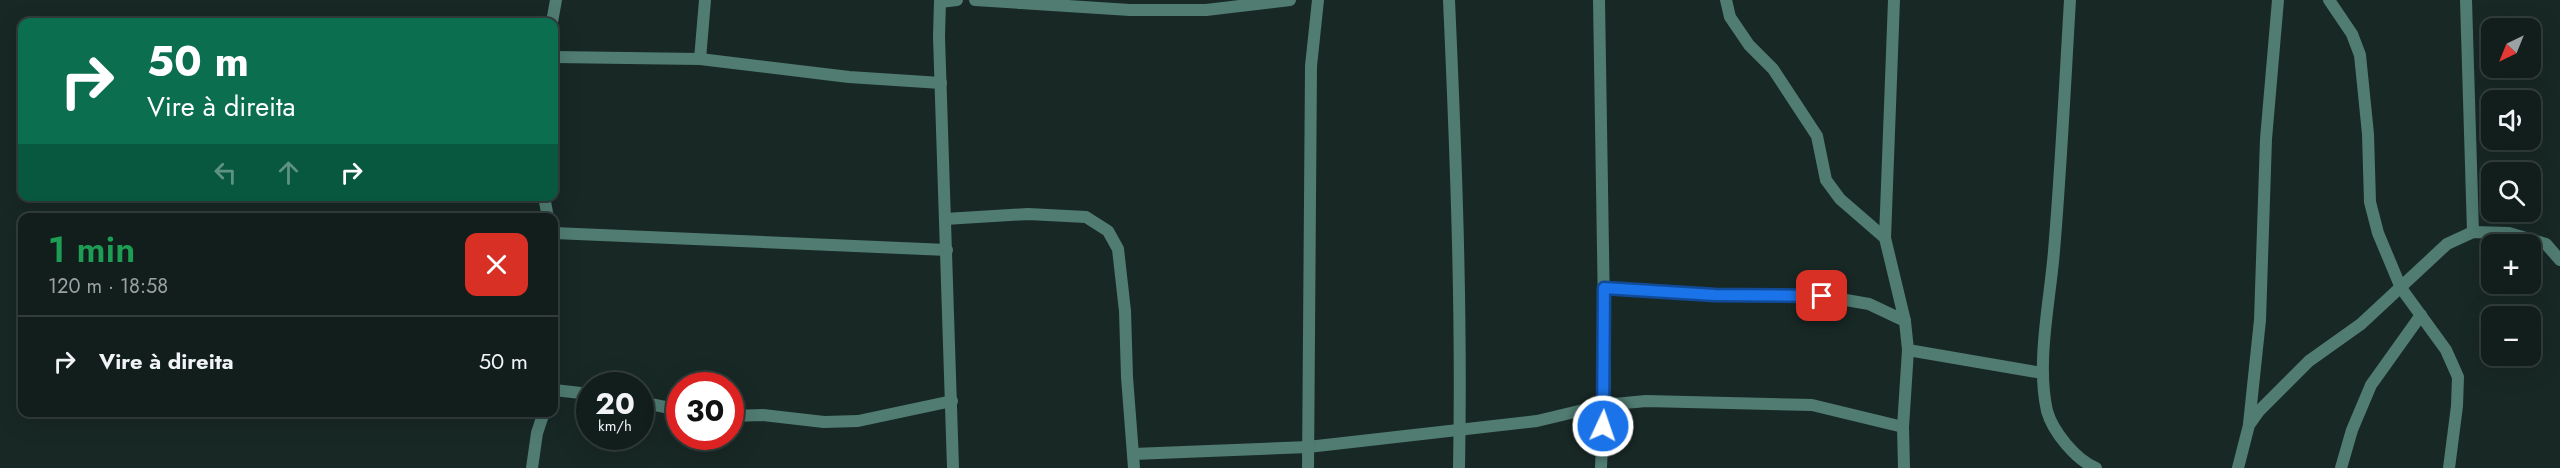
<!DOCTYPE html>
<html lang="pt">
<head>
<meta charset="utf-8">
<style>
	:root { --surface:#121e1c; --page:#1b2725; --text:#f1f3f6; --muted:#9ca2a3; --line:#313c3b }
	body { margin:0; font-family:Jost,sans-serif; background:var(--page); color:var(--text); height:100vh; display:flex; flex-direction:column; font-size:22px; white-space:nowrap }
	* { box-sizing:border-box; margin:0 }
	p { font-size:20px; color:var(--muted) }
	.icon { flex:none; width:33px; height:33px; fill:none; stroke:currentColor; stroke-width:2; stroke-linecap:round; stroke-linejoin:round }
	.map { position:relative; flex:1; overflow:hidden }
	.details { position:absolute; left:18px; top:213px; width:540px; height:204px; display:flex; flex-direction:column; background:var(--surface); border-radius:12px; box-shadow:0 6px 24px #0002,0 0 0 2px var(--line) }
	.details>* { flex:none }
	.banner { position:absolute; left:18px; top:18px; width:540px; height:183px; border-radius:12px; box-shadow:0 6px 24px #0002,0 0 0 2px var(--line); background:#0b6e4f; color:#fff; overflow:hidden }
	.needle { width:39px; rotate:223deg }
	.controls { position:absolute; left:2481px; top:18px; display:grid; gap:12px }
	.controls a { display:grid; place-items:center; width:60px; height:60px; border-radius:12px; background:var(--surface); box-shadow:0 6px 24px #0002,0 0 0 2px var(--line); font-size:30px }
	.speed { position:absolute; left:576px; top:372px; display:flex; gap:12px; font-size:30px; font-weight:700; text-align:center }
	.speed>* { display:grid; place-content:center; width:78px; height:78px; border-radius:50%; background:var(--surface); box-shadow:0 6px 24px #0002,0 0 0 2px var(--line); line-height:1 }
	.speed small { font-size:15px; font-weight:400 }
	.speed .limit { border:9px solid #d22; background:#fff; color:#111 }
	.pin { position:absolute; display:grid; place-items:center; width:51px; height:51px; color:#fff; margin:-26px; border-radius:12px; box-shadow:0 3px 9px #0006 }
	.me { position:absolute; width:66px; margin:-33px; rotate:3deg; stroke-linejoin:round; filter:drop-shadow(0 0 4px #0008) }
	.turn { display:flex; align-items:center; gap:21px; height:126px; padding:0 30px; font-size:27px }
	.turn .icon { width:78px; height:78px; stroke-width:2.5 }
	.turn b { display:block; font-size:42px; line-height:51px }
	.lanes { display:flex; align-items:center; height:57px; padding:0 30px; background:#0003; justify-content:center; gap:30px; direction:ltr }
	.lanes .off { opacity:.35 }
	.round { display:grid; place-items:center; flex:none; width:63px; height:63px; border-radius:12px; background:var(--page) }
	.summary { display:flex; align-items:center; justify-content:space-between; height:102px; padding:0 30px }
	h1 { font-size:36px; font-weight:600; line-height:45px; color:#1e9e55 }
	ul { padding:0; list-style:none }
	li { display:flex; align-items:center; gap:18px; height:90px; padding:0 30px; border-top:2px solid var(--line) }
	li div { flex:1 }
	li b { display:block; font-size:22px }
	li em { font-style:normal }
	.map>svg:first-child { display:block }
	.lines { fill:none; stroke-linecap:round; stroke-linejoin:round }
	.street { stroke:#507c72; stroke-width:12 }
	.route-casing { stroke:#114b97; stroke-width:15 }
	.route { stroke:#1a73e8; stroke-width:10 }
</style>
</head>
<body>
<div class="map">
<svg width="2560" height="468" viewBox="0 0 2560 468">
	<rect width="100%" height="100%" fill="#182825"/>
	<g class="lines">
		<!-- street -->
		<g class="street">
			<path d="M940,0L939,37L953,468"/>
			<path d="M975,0L1130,10H1206L1290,0"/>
			<path d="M1449,0C1456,156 1462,312 1459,468"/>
			<path d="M1599,0L1605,375L1601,468"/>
			<path d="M1726,0L1730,17L1749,45L1773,69L1817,136L1826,180L1840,199L1885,238L1905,321L1908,350L1903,427L1904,468"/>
			<path d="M2070,0C2065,84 2061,168 2054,251C2050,301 2036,362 2047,411C2053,432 2076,460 2096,468"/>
			<path d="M2329,0L2352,34L2360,55L2368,134L2370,202L2378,233L2401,288L2446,350L2458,377L2457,406L2449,468"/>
			<path d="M2466,0L2473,232"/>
			<path d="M940,2L957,0"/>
			<path d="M552,22L556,0"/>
			<path d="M554,57L700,59L849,77L941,83"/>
			<path d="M700,59L705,0"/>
			<path d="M544,196L548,218"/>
			<path d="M945,219L1028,214L1086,217L1108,231L1118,249L1125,311L1127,377L1134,468"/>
			<path d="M554,233L947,250"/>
			<path d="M1885,238L1894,0"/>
			<path d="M1604,288L1715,295L1823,296L1869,304L1905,321"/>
			<path d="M1908,350L2042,373"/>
			<path d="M554,390L590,394"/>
			<path d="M640,402L680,410"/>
			<path d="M730,416L763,415L824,422L858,421L952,401"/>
			<path d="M2249,424L2260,320L2266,139L2278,0"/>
			<path d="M1133,454L1308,447L1537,421L1604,405L1646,401L1812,405L1903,427"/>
			<path d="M532,468L537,433L544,412"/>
			<path d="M1308,468L1311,66L1318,0"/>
			<path d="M2238,468L2249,425L2259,411L2309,361L2361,324L2447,244L2473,232L2509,233L2546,244L2560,260"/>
			<path d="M2341,468L2352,430L2371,385L2421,315"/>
		</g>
	</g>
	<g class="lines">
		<!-- route casing -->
		<g class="route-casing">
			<path id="route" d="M1603,426L1604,288L1715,295L1822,296"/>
		</g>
		<!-- route -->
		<use href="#route" class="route"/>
	</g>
</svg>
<div class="controls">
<a><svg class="needle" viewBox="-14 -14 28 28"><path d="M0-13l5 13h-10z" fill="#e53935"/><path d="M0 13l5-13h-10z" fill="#9ca2a3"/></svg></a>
<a><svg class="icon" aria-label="sound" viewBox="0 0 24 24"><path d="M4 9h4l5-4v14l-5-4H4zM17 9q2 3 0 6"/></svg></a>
<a><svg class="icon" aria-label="search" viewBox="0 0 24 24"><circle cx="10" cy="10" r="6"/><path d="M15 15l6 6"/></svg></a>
<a>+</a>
<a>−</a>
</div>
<div class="speed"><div>20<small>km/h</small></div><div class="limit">30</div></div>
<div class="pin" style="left:1822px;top:296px;background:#d93025"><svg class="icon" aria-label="arrive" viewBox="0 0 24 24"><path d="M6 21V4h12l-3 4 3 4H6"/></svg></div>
<svg class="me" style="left:1603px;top:426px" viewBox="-20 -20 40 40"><circle r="17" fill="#1a73e8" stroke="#fff" stroke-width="3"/><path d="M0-11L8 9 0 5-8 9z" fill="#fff"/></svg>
<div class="banner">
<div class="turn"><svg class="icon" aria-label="right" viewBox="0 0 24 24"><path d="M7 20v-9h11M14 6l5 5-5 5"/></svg><div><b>50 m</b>Vire à direita</div></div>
<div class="lanes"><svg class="icon off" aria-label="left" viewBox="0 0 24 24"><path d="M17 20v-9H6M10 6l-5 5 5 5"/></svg><svg class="icon off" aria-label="ahead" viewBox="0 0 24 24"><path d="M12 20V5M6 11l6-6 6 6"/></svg><svg class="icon" aria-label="right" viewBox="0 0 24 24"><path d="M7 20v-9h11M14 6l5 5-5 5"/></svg></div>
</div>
<section class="details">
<div class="summary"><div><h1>1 min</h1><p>120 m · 18:58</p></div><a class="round" style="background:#d93025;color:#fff"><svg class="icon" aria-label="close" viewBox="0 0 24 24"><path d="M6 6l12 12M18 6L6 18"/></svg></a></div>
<ul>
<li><svg class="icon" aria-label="right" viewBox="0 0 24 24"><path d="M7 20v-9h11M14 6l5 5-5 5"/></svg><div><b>Vire à direita</b></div><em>50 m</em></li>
</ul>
</section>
</div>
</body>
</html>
